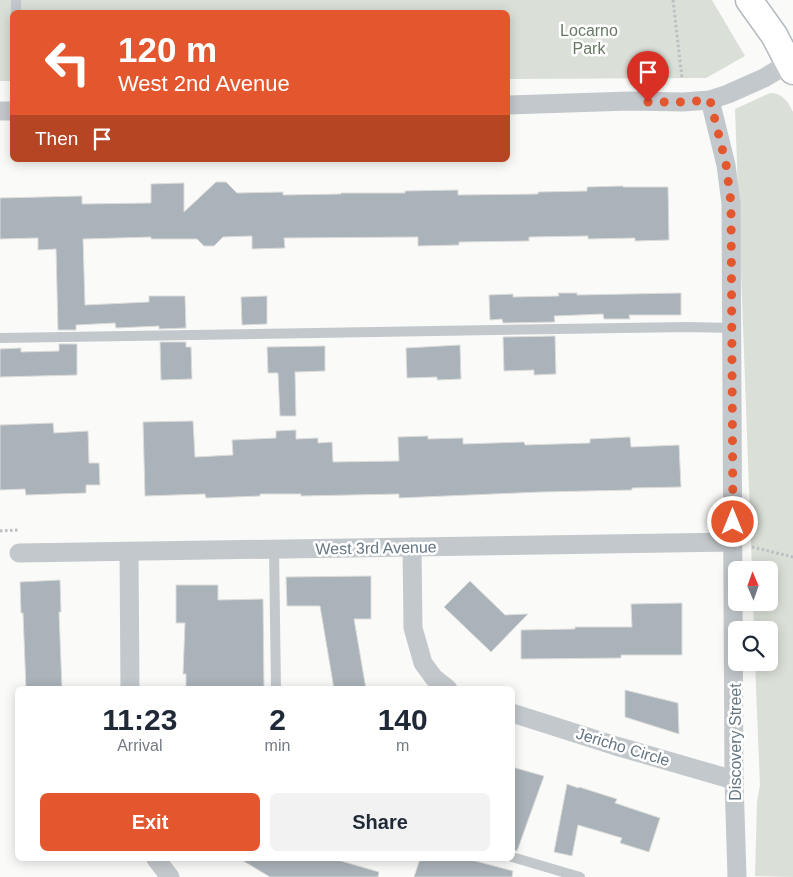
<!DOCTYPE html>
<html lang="en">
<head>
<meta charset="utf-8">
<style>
	:root { --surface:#fff; --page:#f2f2f3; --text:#1f2937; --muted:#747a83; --accent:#e4572e }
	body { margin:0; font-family:Helvetica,sans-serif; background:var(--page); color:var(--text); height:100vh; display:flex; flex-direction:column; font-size:19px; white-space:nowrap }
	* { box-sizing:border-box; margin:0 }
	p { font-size:16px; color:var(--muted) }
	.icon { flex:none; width:28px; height:28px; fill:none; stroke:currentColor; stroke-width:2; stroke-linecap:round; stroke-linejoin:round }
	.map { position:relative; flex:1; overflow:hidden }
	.details { position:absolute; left:15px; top:686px; width:500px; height:175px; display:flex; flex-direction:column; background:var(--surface); border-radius:8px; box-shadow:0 2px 12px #0003 }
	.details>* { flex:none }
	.guide { position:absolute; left:10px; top:10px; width:500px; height:152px; border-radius:8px; box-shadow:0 2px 12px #0003; background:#e4572e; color:#fff; overflow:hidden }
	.needle { width:32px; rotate:358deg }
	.tools { position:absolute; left:728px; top:561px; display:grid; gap:10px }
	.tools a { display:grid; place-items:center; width:50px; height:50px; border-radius:8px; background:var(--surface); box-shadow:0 2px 12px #0003; font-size:25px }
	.pin { position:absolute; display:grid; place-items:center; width:42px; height:42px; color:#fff; margin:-51px -21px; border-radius:50% 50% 50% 0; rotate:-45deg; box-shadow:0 0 5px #0007 }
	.pin .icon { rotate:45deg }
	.me { position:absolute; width:55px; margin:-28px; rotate:0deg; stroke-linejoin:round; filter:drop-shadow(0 0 4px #0008) }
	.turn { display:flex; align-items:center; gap:18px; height:105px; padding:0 25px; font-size:22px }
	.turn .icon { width:65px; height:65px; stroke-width:2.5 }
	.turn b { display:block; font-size:35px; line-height:42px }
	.then { display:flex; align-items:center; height:48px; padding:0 25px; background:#0003; gap:10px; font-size:19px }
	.eta { display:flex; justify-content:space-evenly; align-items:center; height:85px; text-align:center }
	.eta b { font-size:30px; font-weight:700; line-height:35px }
	.cta { display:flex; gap:10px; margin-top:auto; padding:10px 25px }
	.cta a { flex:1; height:58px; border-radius:8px; background:var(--accent); color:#fff; font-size:20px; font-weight:700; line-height:58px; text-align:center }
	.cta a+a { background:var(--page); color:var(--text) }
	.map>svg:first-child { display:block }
	.green { fill:#dadfd7 }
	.building { fill:#aab3b9; stroke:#dcdcda }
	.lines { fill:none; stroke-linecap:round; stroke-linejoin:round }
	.secondary-casing { stroke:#b3babf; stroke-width:29 }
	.path { stroke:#bbbfc2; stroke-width:3; stroke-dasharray:2.5 2.5; stroke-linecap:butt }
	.lane { stroke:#c3c8cc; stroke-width:10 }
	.street { stroke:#c3c8cc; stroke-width:19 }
	.secondary { stroke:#fff; stroke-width:26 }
	.route { stroke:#e4572e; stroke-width:9; stroke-dasharray:0 16.2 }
	.labels { text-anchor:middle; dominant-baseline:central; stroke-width:5; stroke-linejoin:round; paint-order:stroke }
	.park-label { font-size:16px; fill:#687a64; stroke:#fff }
	.street-label { font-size:16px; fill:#657683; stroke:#fff }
</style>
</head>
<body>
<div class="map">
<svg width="793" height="877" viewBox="0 0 793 877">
	<rect width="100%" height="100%" fill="#fafaf8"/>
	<!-- green -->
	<g class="green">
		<path d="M0,0H712L745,56L706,78L508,79V12H12V81H0Z"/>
		<path d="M770,93C783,93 788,102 793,112V877L755,876L757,802L760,785L755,663L769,662V630H754L753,603L769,602V570H752L735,109Z"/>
	</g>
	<!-- building -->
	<g class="building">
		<path d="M216,182H226L237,193L283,192V195L341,194V193H405V191L458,190V195L538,194V192L587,191V187L623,186V187H668L669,240L635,241V238L588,239V236L529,237V241L459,242V245L418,246V237L284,238L285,248L252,249V236L223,237L214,246H204L197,239H151V237L83,239L85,305L149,302V296H185L186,328L159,329V326L116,328L115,323L76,325V330H58L56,249L38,250V238L0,239V198L82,196V204L151,203V184L184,183V212Z"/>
		<path d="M558,293H577V295L681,293V315H629L630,319H604L603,314L554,316L555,322L503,323L502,319L490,320L489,295L513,294V297L559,296Z"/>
		<path d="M267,296V324L242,325L241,297Z"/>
		<path d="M555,336L556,374L534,375V370L504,371L503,337Z"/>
		<path d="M160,342H186V347H191L192,379L161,380Z"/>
		<path d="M59,344H77V375L0,377V349L21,348V352L59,351Z"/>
		<path d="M460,345L461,379L437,380V377L407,378L406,348Z"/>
		<path d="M325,346V371L295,372L296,416H280L278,373H268L267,347Z"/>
		<path d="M193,421L195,457L233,455L232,440L276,438V431L296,430V439L318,438V443L332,442L333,462L399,461L398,437L428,436V439L463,438V444L524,442L525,445L590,443V439L630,437L631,447L679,445L681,487L632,488V490L541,492L399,498V494L301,496V494H260V496L206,498L205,494L145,496L143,422Z"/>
		<path d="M53,423L54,433L88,431L89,463H99L100,485H86V493L26,495L25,489L0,490V425Z"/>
		<path d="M371,576V619H354L366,689H334L320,606H287L286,577Z"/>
		<path d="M60,580L61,612H59L62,689H26L23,613H21L20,582Z"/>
		<path d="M470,581L505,615L528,614L491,652L444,607Z"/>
		<path d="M176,585H218V600L263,599L264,689H186V674H183L185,623H176Z"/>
		<path d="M682,603V655H621V658L521,659V630L575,629V627H632L631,604Z"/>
		<path d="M625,690L678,703L679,734L625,717Z"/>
		<path d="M512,767L544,776L517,851L512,850Z"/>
		<path d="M567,784L578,788L579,787L617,799L615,803L660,818L649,852L620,843L622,838L578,825L572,856L554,852Z"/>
		<path d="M240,859H334L379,872L378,877H270Z"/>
		<path d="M420,859H468L513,871L512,877H414Z"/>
	</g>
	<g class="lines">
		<!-- secondary casing -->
		<g class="secondary-casing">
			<path id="secondary" d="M749,0L774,35L793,71"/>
		</g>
		<!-- path -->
		<g class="path">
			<path d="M673,0L682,78"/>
			<path d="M0,531L18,530"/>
			<path d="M752,547L793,557"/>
		</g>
		<!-- lane -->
		<g class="lane">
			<path d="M16,0V12"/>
			<path d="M0,338L687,327L732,328"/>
			<path d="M274,549L276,689"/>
			<path d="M512,857L580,877"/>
		</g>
		<!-- street -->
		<g class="street">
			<path d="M710,100L726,165L731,203L734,780L737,877"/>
			<path d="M508,105L630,101L683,102L710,100L728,94L764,78L789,63"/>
			<path d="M0,111H12"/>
			<path d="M412,547L413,628L423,663L434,678L448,689"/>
			<path d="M129,552L130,689"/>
			<path d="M19,553L733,542"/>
			<path d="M512,713L616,746L734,780"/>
			<path d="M156,859L170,877"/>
		</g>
		<!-- secondary -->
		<use href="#secondary" class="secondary"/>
	</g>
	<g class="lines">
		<!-- route -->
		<path class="route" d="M648,102H683L710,100L726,164L731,203L733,522"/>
	</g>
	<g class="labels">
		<!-- park labels -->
		<g class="park-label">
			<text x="589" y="30">Locarno<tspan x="589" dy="18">Park</tspan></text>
		</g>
		<!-- street labels -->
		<g class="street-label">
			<text transform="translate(376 548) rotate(-1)">West 3rd Avenue</text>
			<text transform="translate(735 742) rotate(-90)">Discovery Street</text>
			<text transform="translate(623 747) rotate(17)">Jericho Circle</text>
		</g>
	</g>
</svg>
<div class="tools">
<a><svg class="needle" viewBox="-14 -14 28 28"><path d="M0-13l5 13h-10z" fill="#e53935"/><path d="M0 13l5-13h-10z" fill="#747a83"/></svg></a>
<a><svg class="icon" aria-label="search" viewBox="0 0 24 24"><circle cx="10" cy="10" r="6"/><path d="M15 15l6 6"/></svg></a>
</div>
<div class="pin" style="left:648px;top:102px;background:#d93025"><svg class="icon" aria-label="arrive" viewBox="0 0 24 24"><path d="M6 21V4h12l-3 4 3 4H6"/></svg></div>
<svg class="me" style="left:733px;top:522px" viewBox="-20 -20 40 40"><circle r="17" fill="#e4572e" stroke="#fff" stroke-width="3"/><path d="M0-11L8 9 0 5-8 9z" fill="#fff"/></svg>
<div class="guide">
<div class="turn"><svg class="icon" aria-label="left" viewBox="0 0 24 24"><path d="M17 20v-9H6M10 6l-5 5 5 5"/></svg><div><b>120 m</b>West 2nd Avenue</div></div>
<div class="then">Then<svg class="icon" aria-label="arrive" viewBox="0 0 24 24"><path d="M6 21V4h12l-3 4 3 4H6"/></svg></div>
</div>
<section class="details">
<div class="eta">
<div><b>11:23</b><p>Arrival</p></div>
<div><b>2</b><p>min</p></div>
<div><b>140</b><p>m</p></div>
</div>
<div class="cta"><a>Exit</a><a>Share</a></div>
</section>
</div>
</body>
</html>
